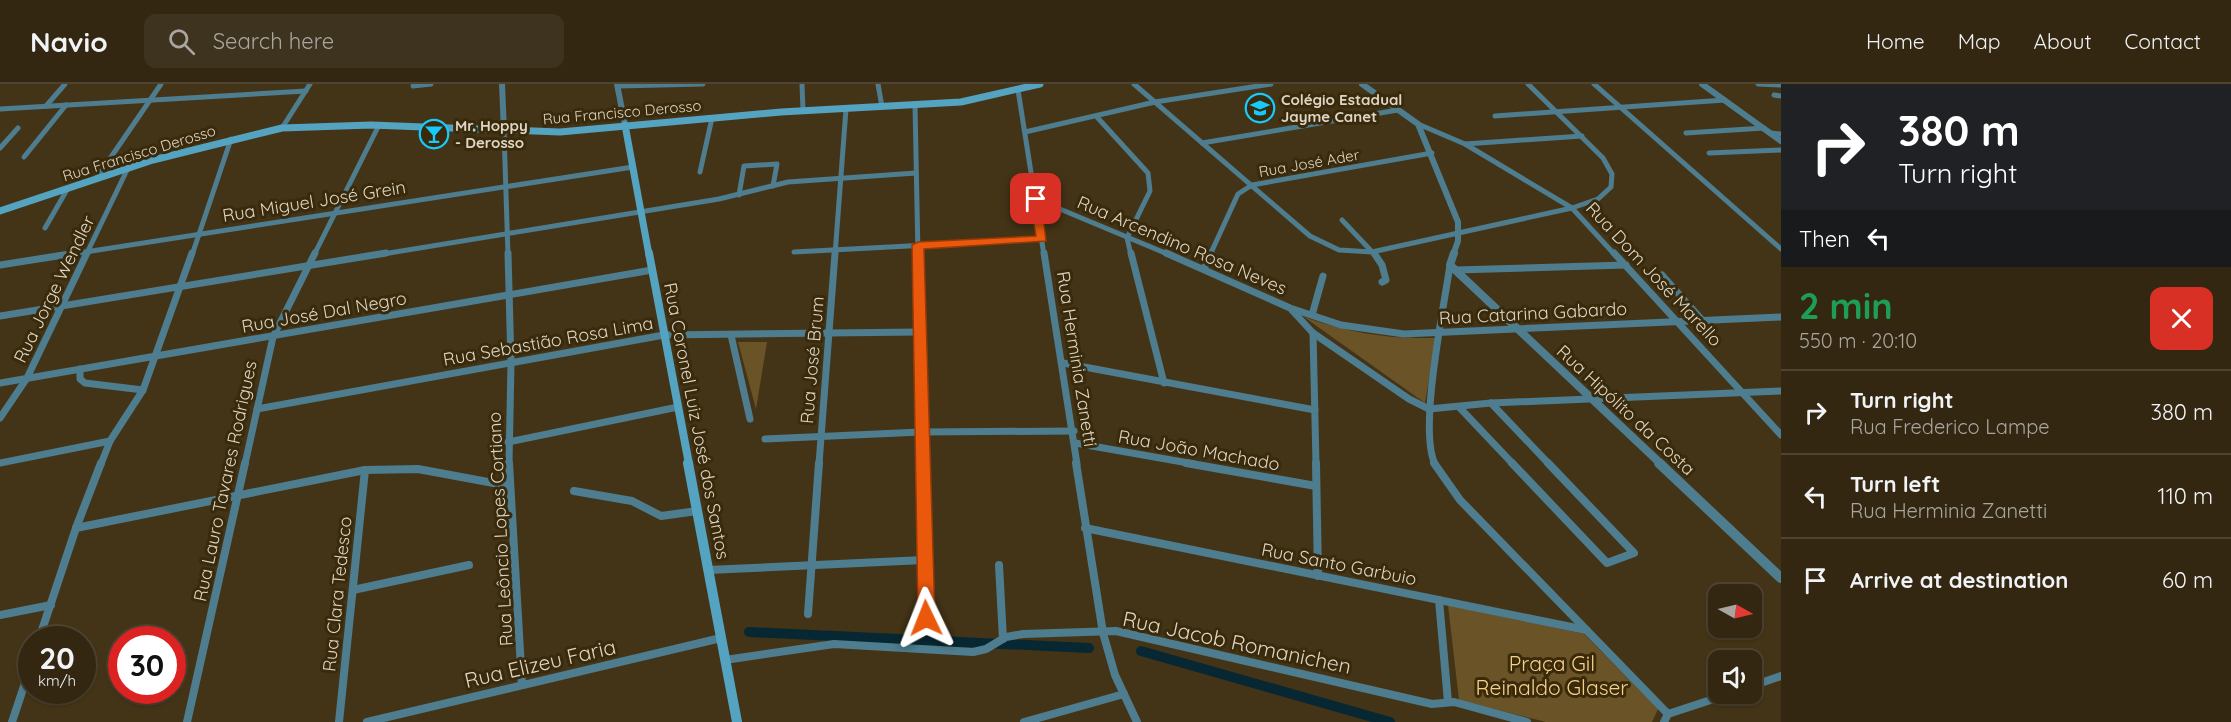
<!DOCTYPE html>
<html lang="en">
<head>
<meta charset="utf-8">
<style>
	:root { --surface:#332711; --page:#3e331f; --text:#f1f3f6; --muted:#a9a59f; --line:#4e4431 }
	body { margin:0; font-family:Quicksand,sans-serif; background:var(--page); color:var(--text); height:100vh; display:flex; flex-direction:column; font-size:22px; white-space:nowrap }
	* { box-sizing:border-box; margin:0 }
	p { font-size:20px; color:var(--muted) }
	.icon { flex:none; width:33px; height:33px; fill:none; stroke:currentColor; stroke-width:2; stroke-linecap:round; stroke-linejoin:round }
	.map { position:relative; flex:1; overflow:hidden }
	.panel { display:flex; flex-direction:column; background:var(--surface); width:450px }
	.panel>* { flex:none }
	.banner { background:#202124; color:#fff; overflow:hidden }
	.needle { width:39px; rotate:98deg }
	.tools { position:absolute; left:1708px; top:500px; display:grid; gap:12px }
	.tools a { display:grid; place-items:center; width:54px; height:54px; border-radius:12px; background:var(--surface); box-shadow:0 2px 4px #0004,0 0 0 2px var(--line); font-size:30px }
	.speed { position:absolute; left:18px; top:542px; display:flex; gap:12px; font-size:30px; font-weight:700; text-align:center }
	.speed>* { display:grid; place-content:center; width:78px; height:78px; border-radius:50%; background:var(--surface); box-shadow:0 2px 4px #0004,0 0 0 2px var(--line); line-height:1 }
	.speed small { font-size:15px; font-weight:400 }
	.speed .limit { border:9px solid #d22; background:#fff; color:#111 }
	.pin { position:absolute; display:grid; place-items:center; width:51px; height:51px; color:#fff; margin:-26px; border-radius:12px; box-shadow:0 3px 9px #0006 }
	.me { position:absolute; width:66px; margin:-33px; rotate:358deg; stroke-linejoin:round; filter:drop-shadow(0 0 4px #0008) }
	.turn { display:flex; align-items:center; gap:21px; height:126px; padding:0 18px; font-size:27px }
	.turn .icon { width:78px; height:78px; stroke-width:2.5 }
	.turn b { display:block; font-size:42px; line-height:51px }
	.then { display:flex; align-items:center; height:57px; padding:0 18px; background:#0003; gap:12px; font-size:22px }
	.round { display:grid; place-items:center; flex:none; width:63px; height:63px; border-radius:12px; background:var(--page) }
	.head { display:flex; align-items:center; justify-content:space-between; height:102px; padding:0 18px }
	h1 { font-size:36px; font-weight:700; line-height:45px; color:#1e9e55 }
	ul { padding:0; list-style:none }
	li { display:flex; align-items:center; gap:18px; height:84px; padding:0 18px; border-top:2px solid var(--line) }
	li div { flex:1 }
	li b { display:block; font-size:22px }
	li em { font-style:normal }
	header { display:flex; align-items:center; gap:36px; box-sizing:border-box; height:84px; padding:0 30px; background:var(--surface); border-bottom:2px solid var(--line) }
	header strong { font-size:28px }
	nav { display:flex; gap:33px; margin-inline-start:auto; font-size:21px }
	.search { width:420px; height:54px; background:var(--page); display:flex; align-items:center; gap:15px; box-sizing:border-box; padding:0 21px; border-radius:12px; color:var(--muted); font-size:22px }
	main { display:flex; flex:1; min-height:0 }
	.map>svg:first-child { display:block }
	.green { fill:#6a5326 }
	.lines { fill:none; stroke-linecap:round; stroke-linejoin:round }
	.canal { stroke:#072832; stroke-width:10 }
	.minor-far2 { stroke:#4d7d8f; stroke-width:5 }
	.minor-far1 { stroke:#4d7d8f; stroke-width:7 }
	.minor { stroke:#4d7d8f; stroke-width:8 }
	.tertiary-far2 { stroke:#4d7d8f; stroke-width:6 }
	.tertiary-far1 { stroke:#4d7d8f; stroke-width:8 }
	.tertiary { stroke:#4d7d8f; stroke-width:10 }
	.secondary-far2 { stroke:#54a3c0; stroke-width:7 }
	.secondary-far1 { stroke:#54a3c0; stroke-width:8 }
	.secondary { stroke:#54a3c0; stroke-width:10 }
	.route { fill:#ea580c; stroke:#983908; stroke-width:1.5 }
	.labels { text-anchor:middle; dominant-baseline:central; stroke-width:6; stroke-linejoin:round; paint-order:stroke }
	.far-poi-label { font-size:15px; font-weight:bold; fill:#ded5c4; stroke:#392a0c; text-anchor:start }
	.far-street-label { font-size:15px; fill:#ded5c4; stroke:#392a0c }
	.street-label { font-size:18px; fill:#ded5c4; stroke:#392a0c }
	.near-street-label { font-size:21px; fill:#ded5c4; stroke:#392a0c }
	.near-park-label { font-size:21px; fill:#f7d088; stroke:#392a0c }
</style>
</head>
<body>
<header>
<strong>Navio</strong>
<div class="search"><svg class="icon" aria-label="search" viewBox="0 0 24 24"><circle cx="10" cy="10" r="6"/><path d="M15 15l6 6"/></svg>Search here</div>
<nav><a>Home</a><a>Map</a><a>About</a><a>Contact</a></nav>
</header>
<main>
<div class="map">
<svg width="1781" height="638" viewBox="0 0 1781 638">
	<rect width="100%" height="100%" fill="#443417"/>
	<!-- green -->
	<g class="green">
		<path d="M1304,233C1351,249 1386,255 1436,254L1425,319Z"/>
		<path d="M738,258H767L756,325Z"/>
		<path d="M1448,521L1584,550L1658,625L1652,638H1546L1459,616Z"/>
	</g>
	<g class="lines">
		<!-- canal -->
		<g class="canal">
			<path d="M749,548L1089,564"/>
			<path d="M1141,567L1390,638"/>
		</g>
		<!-- minor-far2 -->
		<g class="minor-far2">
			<path d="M802,0L803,27"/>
			<path d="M878,0L882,23"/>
			<path d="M1134,0L1310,152L1339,166L1372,168L1572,124L1598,115L1611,103L1612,90L1603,74L1528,0"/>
			<path d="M1594,0L1781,165"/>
			<path d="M1758,0L1781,1"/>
			<path d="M413,2L431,0"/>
			<path d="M618,2L703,0"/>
			<path d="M1018,6L1044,171"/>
			<path d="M1774,11L1781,12"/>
			<path d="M915,21L918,171"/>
			<path d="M46,22L65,0"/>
			<path d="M0,25L306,7"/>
			<path d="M1096,32L1148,89L1150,107L1127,154L1131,171"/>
			<path d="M1495,32L1725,16"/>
			<path d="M1418,40L1465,60L1572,124L1615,171"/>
			<path d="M282,44L310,0"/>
			<path d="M504,48L508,171"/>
			<path d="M1025,48L1155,18L1271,0"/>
			<path d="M1686,49L1764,44"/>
			<path d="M1770,49L1781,50"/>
			<path d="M1202,59L1398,26"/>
			<path d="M1465,60L1582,52"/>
			<path d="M0,64L18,44"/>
			<path d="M1709,69L1781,66"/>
			<path d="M24,73L66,21"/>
			<path d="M700,88L712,34"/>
			<path d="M96,95L161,0"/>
			<path d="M739,111L744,82L777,80L773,102"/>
			<path d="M1036,115L1170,171"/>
			<path d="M1342,136L1375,171"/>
			<path d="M45,144L68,104"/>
			<path d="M794,168L1042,155"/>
			<path d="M66,171L633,83"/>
			<path d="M86,171L128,84"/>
			<path d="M192,171L231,55"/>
			<path d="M314,171L379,41"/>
			<path d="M377,171L719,115L788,98L916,89"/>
			<path d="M835,171L846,25"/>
			<path d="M1210,171L1238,110L1252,101L1432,69"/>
		</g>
		<!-- minor-far1 -->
		<g class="minor-far1">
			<path d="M508,169L511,279L509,380"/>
			<path d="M918,169L923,380"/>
			<path d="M1044,169L1077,380"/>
			<path d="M1131,169L1164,299"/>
			<path d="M1166,169L1290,224L1313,249L1409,315L1429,325L1491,319L1781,307"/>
			<path d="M1374,169L1382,181L1386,196L1382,198"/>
			<path d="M1614,169L1781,351"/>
			<path d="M0,181L76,169"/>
			<path d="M1204,185L1211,169"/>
			<path d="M1456,186L1626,181"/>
			<path d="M1662,191L1703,237"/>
			<path d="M1293,225L1341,241L1404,250L1781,233"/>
			<path d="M1312,231L1323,192"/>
			<path d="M0,232L386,169"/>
			<path d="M1313,249L1316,380"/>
			<path d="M731,251L750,335"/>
			<path d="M1063,279L1315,326"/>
			<path d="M80,285V295L85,299L143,306"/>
			<path d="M0,299L652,186"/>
			<path d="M1491,319L1549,380"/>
			<path d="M1459,323L1513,380"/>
			<path d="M257,325L664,251L919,248"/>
			<path d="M0,334L27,294L87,169"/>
			<path d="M765,355L921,348L1074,347"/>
			<path d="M508,358L678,323"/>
			<path d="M1075,359L1194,380"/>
			<path d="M0,379L110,357"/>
			<path d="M101,380L110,357L143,306L192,169"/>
			<path d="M245,380L273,253L315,169"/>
			<path d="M819,380L835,169"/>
			<path d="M1435,380C1418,346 1444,223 1450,181"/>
		</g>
		<!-- minor -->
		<g class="minor">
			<path d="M509,379L522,601"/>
			<path d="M923,379L926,534"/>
			<path d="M1076,379L1103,549L1115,591L1137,638"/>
			<path d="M1186,379L1316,402"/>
			<path d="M1316,379L1318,492"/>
			<path d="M1434,379L1460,416L1668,630"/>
			<path d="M1512,379L1607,479L1634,469L1548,379"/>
			<path d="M574,407L632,417L661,432L697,427"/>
			<path d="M76,444L365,386L418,385L510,402"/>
			<path d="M1085,444L1586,546"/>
			<path d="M999,481L1003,555"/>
			<path d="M708,486L924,476"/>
			<path d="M353,506L469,481"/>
			<path d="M1439,516L1448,618"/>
			<path d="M808,530L819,379"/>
			<path d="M0,531L51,521"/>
			<path d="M39,555L76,444L101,379"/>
			<path d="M725,576L834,560L973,568L986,565L1006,553L1023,550L1116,547L1432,620L1454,618L1527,638"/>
			<path d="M1752,602L1781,592"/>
			<path d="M12,638L32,578"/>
			<path d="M187,638L245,379"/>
			<path d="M339,638L365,386"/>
			<path d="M367,638L721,554"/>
			<path d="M1024,638L1124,610"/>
			<path d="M1664,638L1668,630L1732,609"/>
		</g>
		<!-- tertiary-far2 -->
		<g class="tertiary-far2">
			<path d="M502,0L504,48"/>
			<path d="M617,0L625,41"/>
			<path d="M1362,0L1418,40L1458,138V157L1453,171"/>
			<path d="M1702,0L1781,57"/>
		</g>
		<!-- tertiary-far1 -->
		<path class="tertiary-far1" d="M1454,169L1450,181L1661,380"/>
		<!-- tertiary -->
		<path class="tertiary" d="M1659,379L1781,494"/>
		<!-- secondary-far2 -->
		<g class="secondary-far2">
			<path d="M625,41L649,171"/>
			<path d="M0,127L153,76L282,44L371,41L560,48L781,28L961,18L1040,0"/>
		</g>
		<!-- secondary-far1 -->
		<path class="secondary-far1" d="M649,169L689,380"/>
		<!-- secondary -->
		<path class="secondary" d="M688,379L737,638"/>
	</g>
	<!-- route -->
	<path class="route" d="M1036,112L1041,115L1046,157L924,165L935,534L932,540L926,542L921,540L918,534L912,161L918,158L1036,152L1030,115Z"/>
	<!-- icons -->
	<defs>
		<g id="school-ring" transform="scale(1.5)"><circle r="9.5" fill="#392a0c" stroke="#17cafb" stroke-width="1.5"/><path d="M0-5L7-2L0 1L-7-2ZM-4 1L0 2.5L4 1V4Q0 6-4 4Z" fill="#17cafb"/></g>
		<g id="bar-ring" transform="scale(1.5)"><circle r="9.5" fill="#392a0c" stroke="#17cafb" stroke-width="1.5"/><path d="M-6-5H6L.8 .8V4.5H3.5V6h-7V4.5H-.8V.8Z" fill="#17cafb"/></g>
	</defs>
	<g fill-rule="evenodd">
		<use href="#school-ring" x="1260" y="24"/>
		<use href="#bar-ring" x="434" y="50"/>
	</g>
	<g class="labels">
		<!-- far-poi labels -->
		<g class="far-poi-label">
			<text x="1281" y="15">Colégio Estadual<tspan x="1281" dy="17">Jayme Canet</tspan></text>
			<text x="455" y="41">Mr. Hoppy<tspan x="455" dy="17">- Derosso</tspan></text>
		</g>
		<!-- far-street labels -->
		<g class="far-street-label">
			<text transform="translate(622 28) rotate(-5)">Rua Francisco Derosso</text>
			<text transform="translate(139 69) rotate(-17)">Rua Francisco Derosso</text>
			<text transform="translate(1309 79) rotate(-10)">Rua José Ader</text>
		</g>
		<!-- street labels -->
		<g class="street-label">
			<text transform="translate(314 117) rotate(-9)">Rua Miguel José Grein</text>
			<text transform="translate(1182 161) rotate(23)">Rua Arcendino Rosa Neves</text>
			<text transform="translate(1654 190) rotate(47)">Rua Dom José Marello</text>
			<text transform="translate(54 205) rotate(-64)">Rua Jorge Wendler</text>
			<text transform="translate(324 228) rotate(-10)">Rua José Dal Negro</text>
			<text transform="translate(1533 229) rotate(-3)">Rua Catarina Gabardo</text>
			<text transform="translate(548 257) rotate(-10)">Rua Sebastião Rosa Lima</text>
			<text transform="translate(1077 275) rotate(81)">Rua Herminia Zanetti</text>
			<text transform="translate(812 276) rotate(-85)">Rua José Brum</text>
			<text transform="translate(1626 326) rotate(43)">Rua Hipólito da Costa</text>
			<text transform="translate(697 337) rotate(79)">Rua Coronel Luiz José dos Santos</text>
			<text transform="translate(1199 366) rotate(10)">Rua João Machado</text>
			<text transform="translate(225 397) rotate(-78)">Rua Lauro Tavares Rodrigues</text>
			<text transform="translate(500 445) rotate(-93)">Rua Leôncio Lopes Cortiano</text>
			<text transform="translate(1339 480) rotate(11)">Rua Santo Garbuio</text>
			<text transform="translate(337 510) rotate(-84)">Rua Clara Tedesco</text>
		</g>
		<!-- near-street labels -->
		<g class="near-street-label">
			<text transform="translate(1237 558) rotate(12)">Rua Jacob Romanichen</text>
			<text transform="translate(540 579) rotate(-13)">Rua Elizeu Faria</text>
		</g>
		<!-- near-park labels -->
		<g class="near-park-label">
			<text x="1552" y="579">Praça Gil<tspan x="1552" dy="24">Reinaldo Glaser</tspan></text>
		</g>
	</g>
</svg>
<div class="tools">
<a><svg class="needle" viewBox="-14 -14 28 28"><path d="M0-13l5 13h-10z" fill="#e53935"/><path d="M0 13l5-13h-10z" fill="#a9a59f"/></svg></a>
<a><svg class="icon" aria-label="sound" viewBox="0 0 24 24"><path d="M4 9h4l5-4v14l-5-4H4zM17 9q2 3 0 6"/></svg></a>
</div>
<div class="speed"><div>20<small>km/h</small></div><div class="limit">30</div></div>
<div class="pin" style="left:1036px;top:115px;background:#d93025"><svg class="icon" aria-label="arrive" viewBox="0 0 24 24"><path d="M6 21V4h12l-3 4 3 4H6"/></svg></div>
<svg class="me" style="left:926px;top:534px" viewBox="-20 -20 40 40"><path d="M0-17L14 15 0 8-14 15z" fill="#ea580c" stroke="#fff" stroke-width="4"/></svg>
</div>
<section class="panel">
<div class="banner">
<div class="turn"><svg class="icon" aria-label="right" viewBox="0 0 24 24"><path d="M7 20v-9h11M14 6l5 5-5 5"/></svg><div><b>380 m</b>Turn right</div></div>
<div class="then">Then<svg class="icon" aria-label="left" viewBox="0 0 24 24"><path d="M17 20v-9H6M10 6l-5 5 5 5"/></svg></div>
</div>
<div class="head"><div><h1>2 min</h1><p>550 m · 20:10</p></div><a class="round" style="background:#d93025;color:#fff"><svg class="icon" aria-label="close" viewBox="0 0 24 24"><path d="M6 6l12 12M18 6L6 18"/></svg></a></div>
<ul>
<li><svg class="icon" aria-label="right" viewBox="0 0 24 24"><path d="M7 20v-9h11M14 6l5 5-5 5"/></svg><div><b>Turn right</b><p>Rua Frederico Lampe</p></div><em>380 m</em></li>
<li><svg class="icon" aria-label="left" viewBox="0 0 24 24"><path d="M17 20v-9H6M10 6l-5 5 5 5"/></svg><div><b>Turn left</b><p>Rua Herminia Zanetti</p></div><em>110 m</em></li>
<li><svg class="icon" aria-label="arrive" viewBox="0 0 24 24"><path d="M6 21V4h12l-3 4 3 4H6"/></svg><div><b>Arrive at destination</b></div><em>60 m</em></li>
</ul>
</section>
</main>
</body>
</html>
